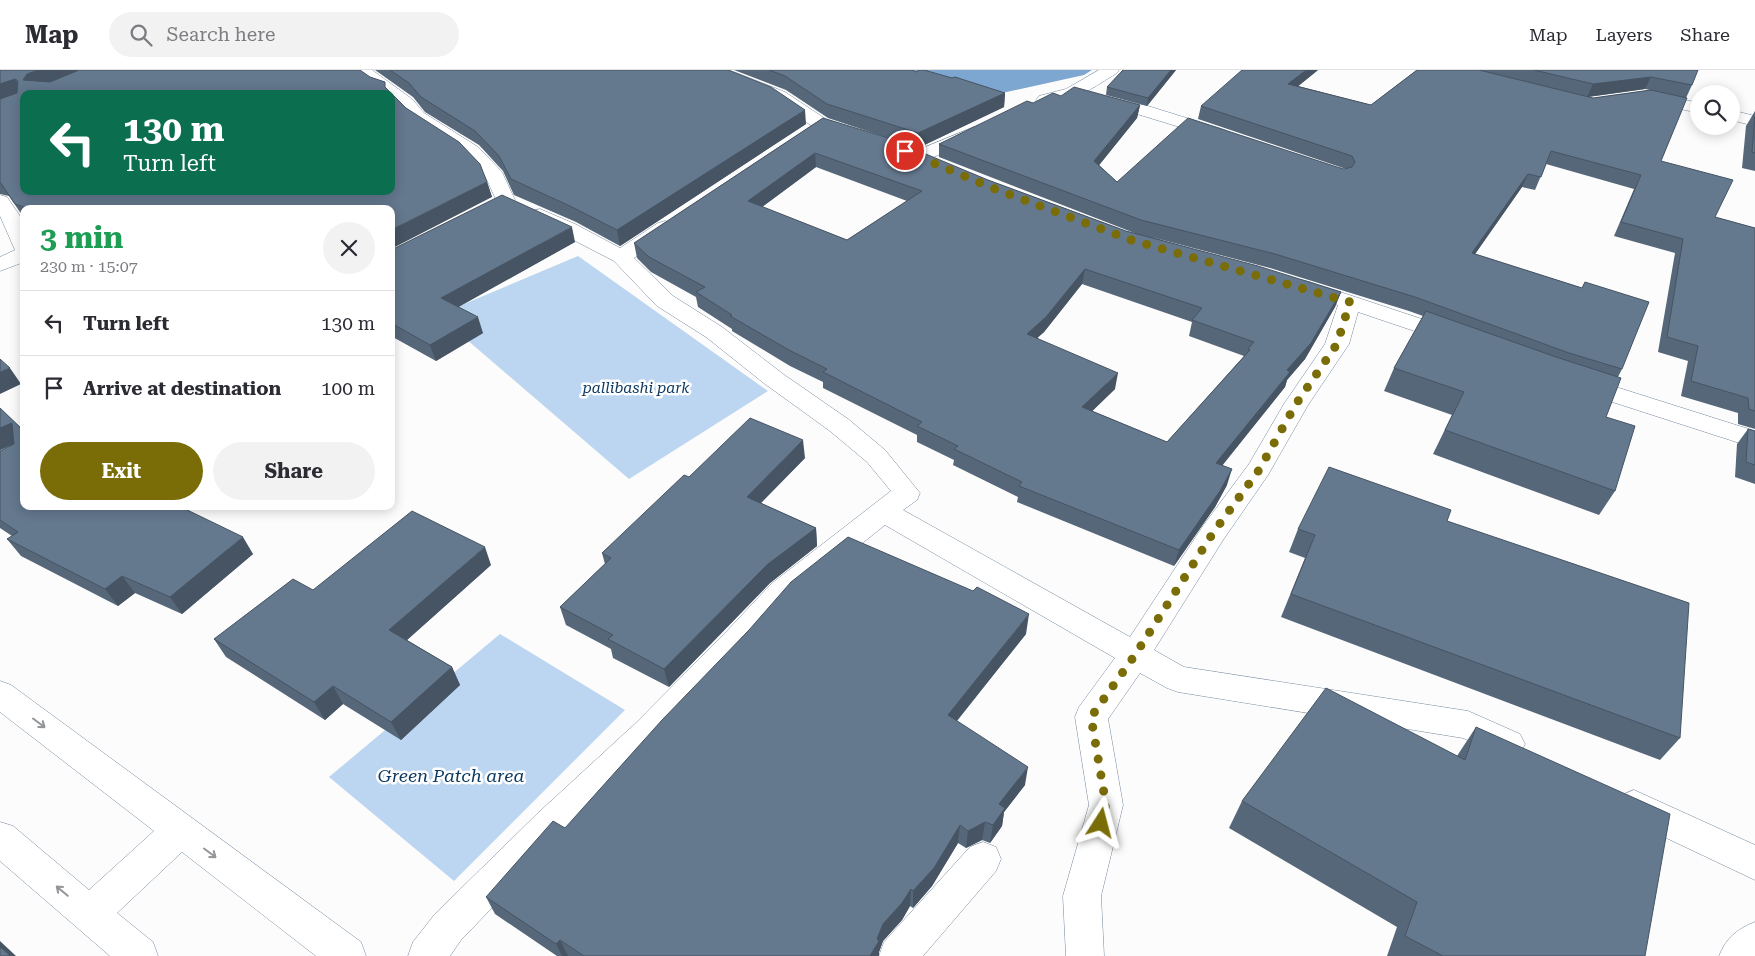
<!DOCTYPE html>
<html lang="en">
<head>
<meta charset="utf-8">
<style>
	:root { --surface:#fff; --page:#f2f2f3; --text:#2b2b33; --muted:#7c7c81; --line:#e1e1e2; --accent:#7a6c07 }
	body { margin:0; font-family:"Roboto Serif",serif; background:var(--page); color:var(--text); height:100vh; display:flex; flex-direction:column; font-size:19px; white-space:nowrap }
	* { box-sizing:border-box; margin:0 }
	p { font-size:16px; color:var(--muted) }
	.icon { flex:none; width:28px; height:28px; fill:none; stroke:currentColor; stroke-width:2; stroke-linecap:round; stroke-linejoin:round }
	.map { position:relative; flex:1; overflow:hidden }
	.side { position:absolute; left:20px; top:135px; width:375px; height:305px; display:flex; flex-direction:column; background:var(--surface); border-radius:10px; box-shadow:0 2px 12px #0003 }
	.side>* { flex:none }
	.guide { position:absolute; left:20px; top:20px; width:375px; height:105px; border-radius:10px; box-shadow:0 2px 12px #0003; background:#0b6e4f; color:#fff; overflow:hidden }
	.controls { position:absolute; left:1690px; top:15px; display:grid; gap:10px }
	.controls a { display:grid; place-items:center; width:50px; height:50px; border-radius:50%; background:var(--surface); box-shadow:0 2px 12px #0003; font-size:25px }
	.pin { position:absolute; display:grid; place-items:center; width:42px; height:42px; color:#fff; margin:-21px; border:2px solid #fff; border-radius:50%; box-shadow:0 1px 5px #0007 }
	.me { position:absolute; width:55px; margin:-28px; rotate:9deg; stroke-linejoin:round; filter:drop-shadow(0 0 4px #0008) }
	.turn { display:flex; align-items:center; gap:18px; height:105px; padding:0 20px; font-size:22px }
	.turn .icon { width:65px; height:65px; stroke-width:2.5 }
	.turn b { display:block; font-size:35px; line-height:42px }
	.round { display:grid; place-items:center; flex:none; width:52px; height:52px; border-radius:26px; background:var(--page) }
	.headline { display:flex; align-items:center; justify-content:space-between; height:85px; padding:0 20px }
	h1 { font-size:30px; font-weight:700; line-height:38px; color:#1e9e55 }
	.primary-button { display:flex; gap:10px; margin-top:auto; padding:10px 20px }
	.primary-button a { flex:1; height:58px; border-radius:30px; background:var(--accent); color:#fff; font-size:20px; font-weight:700; line-height:58px; text-align:center }
	.primary-button a+a { background:var(--page); color:var(--text) }
	ul { padding:0; list-style:none }
	li { display:flex; align-items:center; gap:15px; height:65px; padding:0 20px; border-top:1px solid var(--line) }
	li div { flex:1 }
	li b { display:block; font-size:19px }
	li em { font-style:normal }
	header { display:flex; align-items:center; gap:30px; box-sizing:border-box; height:70px; padding:0 25px; background:var(--surface); border-bottom:1px solid var(--line) }
	header strong { font-size:24px }
	nav { display:flex; gap:28px; margin-inline-start:auto; font-size:18px }
	.search { width:350px; height:45px; background:var(--page); display:flex; align-items:center; gap:12px; box-sizing:border-box; padding:0 18px; border-radius:28px; color:var(--muted); font-size:19px }
	.map>svg:first-child { display:block }
	.green { fill:#bcd5f0 }
	.water { fill:#7da6d0 }
	.lines { fill:none; stroke-linecap:round; stroke-linejoin:round }
	.minor-casing { stroke:#74889f; stroke-width:1 }
	.minor { fill:#fff; fill-rule:evenodd }
	.wall { fill:#56677a; fill-rule:evenodd }
	.shaded-wall { fill:#465463 }
	.building { fill:#64788e; stroke:#465463; fill-rule:evenodd }
	.oneway { stroke:#929599 }
	.route { stroke:#7a6c07; stroke-width:9; stroke-dasharray:0 16.2 }
	.labels { text-anchor:middle; dominant-baseline:central; stroke-width:5; stroke-linejoin:round; paint-order:stroke }
	.park-label { font-size:15px; font-style:italic; fill:#09375f; stroke:#fff }
	.near-park-label { font-size:18px; font-style:italic; fill:#09375f; stroke:#fff }
</style>
</head>
<body>
<header>
<strong>Map</strong>
<div class="search"><svg class="icon" aria-label="search" viewBox="0 0 24 24"><circle cx="10" cy="10" r="6"/><path d="M15 15l6 6"/></svg>Search here</div>
<nav><a>Map</a><a>Layers</a><a>Share</a></nav>
</header>
<div class="map">
<svg width="1755" height="886" viewBox="0 0 1755 886">
	<rect width="100%" height="100%" fill="#fcfcfc"/>
	<!-- green -->
	<g class="green">
		<path d="M578,186L768,321L629,409L438,245Z"/>
		<path d="M500,564L625,640L454,811L329,707Z"/>
	</g>
	<!-- water -->
	<path class="water" d="M907,0H1092L1084,5L1002,23Z"/>
	<g class="lines">
		<!-- minor casing -->
		<g class="minor-casing">
			<g id="minor">
				<path d="M356,0H372L412,29L424,43L478,77L502,102L515,130L512,134L505,136L498,134L486,108L464,85L412,51L400,37L391,30V24C380,24 359,12 356,0Z"/>
				<path d="M706,0H729L785,22L827,50L830,54L827,58L821,59L815,58L773,30L708,3Z"/>
				<path d="M1099,0H1119L1117,3C1097,15 1063,40 1039,34L1036,30L1039,26L1066,19Z"/>
				<path d="M1649,22L1699,33V43L1643,31L1640,27L1643,23Z"/>
				<path d="M1102,26L1148,36L1225,60L1228,64L1225,68L1219,69L1137,44L1096,35L1093,31L1096,27Z"/>
				<path d="M1731,40L1755,46V56L1731,50Z"/>
				<path d="M974,57L980,58L983,62L980,66L925,91L918,93L911,91L909,87L911,83Z"/>
				<path d="M0,125L7,127L24,152V192L0,201V187L15,180L0,146Z"/>
				<path d="M540,139L575,154L620,178L658,153L665,151L672,153L675,157L672,161L634,188L673,226L722,257L783,304L848,349L885,380L920,423L917,430L903,440L1130,567L1203,456L1249,394L1284,334L1325,274L1338,235L1294,222L1291,217L1294,212L1302,210L1310,212L1461,262L1465,267L1461,272L1453,274L1358,242L1349,274L1308,335L1268,405L1223,470L1154,580L1184,597L1468,641L1520,664L1525,674L1520,684L1508,688L1463,668L1178,622L1167,618L1140,603L1108,649L1123,735L1101,826L1104,886H1066L1063,826L1089,735L1075,647L1079,637L1115,588L885,455L791,530L750,578L661,672L561,766L461,870L450,886H408L413,872L435,844L537,744L637,652L728,560L771,514L891,421L867,392L830,361L765,314L706,267L657,236L614,191L533,149L530,145L533,141Z"/>
				<path d="M1578,305L1755,361V378L1569,318L1566,313L1569,308Z"/>
				<path d="M0,611L11,615L361,872L366,886H316L182,782L117,843L153,872L158,886H110L0,791V752L13,756L89,820L154,761L0,642Z"/>
				<path d="M1634,720L1755,775V810L1622,747L1617,736L1622,725Z"/>
				<path d="M983,772L996,777L1001,789L996,801L923,886H879L884,872L970,777Z"/>
				<path d="M1755,852V886H1719C1726,868 1737,859 1755,852Z"/>
			</g>
		</g>
		<!-- minor -->
		<use href="#minor" class="minor"/>
	</g>
	<!-- wall -->
	<g class="wall">
		<path d="M0,0L387,19L406,38L487,112L492,127L391,139H24V148L9,126L0,124Z"/>
		<path d="M375,0H728L806,54L620,176L576,152L514,125L503,101L479,75L425,42L413,27Z"/>
		<path d="M734,0H912L916,2L952,8L1005,23L1004,37L918,78L828,48L786,20Z"/>
		<path d="M1123,0H1176L1147,36L1106,25L1107,17Z"/>
		<path d="M1318,0L1298,16L1371,35L1417,0H1696L1692,15L1686,28L1661,91L1715,147L1755,158V359L1738,354V343L1681,326L1688,291L1658,282L1675,183L1614,166L1634,119L1546,94L1535,120L1522,117L1475,184L1582,218L1585,212L1622,299L1618,307L1606,347L1615,421L1599,445L1433,384L1452,345L1384,321L1394,298L1423,246L1409,241L1270,198L1151,167L1341,222L1335,237L1305,289L1287,310L1285,317L1222,396L1227,415L1215,437L1174,496L1017,432L1018,427L953,395L954,390L917,372V365L823,318V312L790,296L732,261V259L698,237L696,227L651,202L637,188L634,173L823,48L988,110L1126,161L1137,164L939,87V74L1033,33L1061,26L1140,35L1137,48L1099,95L1117,112L1346,99L1198,49L1201,36ZM1645,19L1650,20L1593,28L1588,27ZM816,97L907,131L847,170L762,137ZM1082,214L1192,252L1189,266L1244,286L1167,372L1092,341L1115,319L1037,268L1044,262Z"/>
		<path d="M1755,41V101L1742,98L1746,56Z"/>
		<path d="M575,172L458,237L483,263L436,291L391,266V180Z"/>
		<path d="M0,338L24,361V436L253,484L182,544L135,523L118,536L21,486L7,469L12,466L0,458V381L14,374L0,380Z"/>
		<path d="M1748,359L1755,361V414L1735,407L1737,374Z"/>
		<path d="M805,388L761,433L816,458L817,476L770,513L669,617L613,588L611,579L566,555L560,537L605,494L602,483L689,407Z"/>
		<path d="M1447,451L1680,668L1660,690L1281,547L1305,488L1289,482L1298,459Z"/>
		<path d="M491,495L407,570L452,597L460,615L401,670L343,634L325,650L226,587L214,569L313,520Z"/>
		<path d="M1026,564L957,651L1025,715L1004,742L1002,756L990,773L982,770L966,778L958,773L932,816L913,838L910,836L902,850L883,871L879,882V886H557L495,844L486,827L565,758Z"/>
		<path d="M1476,657L1645,886H1387L1397,857L1229,758L1242,731L1457,686Z"/>
	</g>
	<!-- shaded-wall -->
	<g class="shaded-wall">
		<path d="M38,0H82L34,18L23,10L27,4Z"/>
		<path d="M1171,0H1176L1147,36L1148,28Z"/>
		<path d="M1306,0H1318L1285,27L1288,14Z"/>
		<path d="M1651,7L1645,19L1587,27L1593,14Z"/>
		<path d="M15,9L23,23L0,31V14Z"/>
		<path d="M1005,23L1004,37L918,78V63Z"/>
		<path d="M1140,35L1137,48L1092,104L1094,91Z"/>
		<path d="M805,40L806,54L620,176L617,160Z"/>
		<path d="M815,83L816,97L750,146L748,131Z"/>
		<path d="M1528,104L1522,117L1466,197L1472,183Z"/>
		<path d="M487,112L492,127L391,179V160Z"/>
		<path d="M572,157L575,172L446,244L441,228Z"/>
		<path d="M1085,199L1082,214L1044,262L1025,279L1027,264Z"/>
		<path d="M1341,222L1335,237L1305,289L1287,310L1285,317L1211,409L1216,393L1287,300Z"/>
		<path d="M478,247L483,263L436,291L430,275Z"/>
		<path d="M10,298L21,314L0,324V302Z"/>
		<path d="M1118,303L1115,319L1080,353L1082,337Z"/>
		<path d="M12,353L24,369L0,380V358Z"/>
		<path d="M803,370L805,388L749,445L747,427Z"/>
		<path d="M1232,399L1227,415L1215,437L1174,496L1179,480Z"/>
		<path d="M816,458L817,476L770,513L669,617L664,599L768,494Z"/>
		<path d="M243,467L253,484L182,544L170,527Z"/>
		<path d="M485,477L491,495L398,578L389,560Z"/>
		<path d="M122,506L135,523L118,536L105,519Z"/>
		<path d="M1029,544L1026,564L946,664L948,645Z"/>
		<path d="M452,597L460,615L401,670L391,652Z"/>
		<path d="M333,616L343,634L325,650L314,632Z"/>
		<path d="M1028,697L1025,715L1004,742L1002,756L990,773L993,755L999,734Z"/>
		<path d="M985,752L982,770L966,778L968,761Z"/>
		<path d="M960,755L958,773L932,816L913,838V821Z"/>
		<path d="M911,819L910,836L902,850L883,871L879,882V886H870L883,854Z"/>
		<path d="M560,870L568,886H562L556,874Z"/>
		<path d="M0,871L16,886H10L0,877Z"/>
	</g>
	<!-- building -->
	<g class="building">
		<path d="M0,0H38L27,4L23,10L50,12L79,0H360L370,7L385,12V17L406,38L459,72L480,94L487,112L391,160V139H29L15,134L0,112V29L17,23L18,11L15,9L0,14ZM24,24H391V121H24Z"/>
		<path d="M390,0H728L771,17L805,40L617,160L572,137L511,109L499,86L475,61L421,27L409,13Z"/>
		<path d="M769,0H912L916,2L919,0H924L952,8L955,7L1005,23L918,63L827,34L785,6Z"/>
		<path d="M1123,0H1171L1148,28L1107,17Z"/>
		<path d="M1242,0H1306L1288,14L1371,35L1417,0H1479L1593,28L1651,20L1687,28L1661,91L1733,110L1715,147L1755,158V341L1749,339L1748,328L1691,311L1698,276L1667,267L1683,169L1621,152L1641,105L1551,81L1541,107L1528,104L1472,183L1582,218L1585,212L1649,232L1622,299L1569,283L1415,227L1275,184L1141,150L939,74L1027,31L1033,33L1053,23L1061,26L1074,17L1140,35L1094,91L1117,112L1188,48L1337,97L1344,99L1352,97L1355,92L1352,86L1201,36Z"/>
		<path d="M1534,0H1698L1692,15L1651,7L1593,14Z"/>
		<path d="M1755,46V83L1752,82Z"/>
		<path d="M823,48L885,67L988,110L1126,161L1258,196L1341,222L1311,273L1287,300L1290,302L1216,393L1232,399L1220,421L1179,480L1019,416L1022,412L954,379L958,376L917,356L922,352L823,302L827,299L789,280L730,246L732,245L696,222L705,217L649,187L634,173ZM815,83L922,121L847,170L748,131ZM1085,199L1202,238L1192,250L1254,272L1248,279L1250,280L1167,372L1082,337L1118,303L1027,264L1046,247Z"/>
		<path d="M502,125L572,157L441,228L478,247L430,275L391,253V180Z"/>
		<path d="M1426,241L1556,287L1621,308L1606,347L1635,356L1615,421L1445,360L1464,322L1394,298Z"/>
		<path d="M0,289L10,298L0,302Z"/>
		<path d="M0,338L24,361V436H179L243,467L170,527L122,506L105,519L7,469L18,462L0,450V381L14,374L12,353L0,358Z"/>
		<path d="M750,348L803,370L747,427L816,458L768,494L664,599L608,569L613,565L560,537L611,488L602,483L684,405L689,407Z"/>
		<path d="M1748,359L1755,361V395L1746,392Z"/>
		<path d="M1329,397L1451,440L1447,451L1689,533L1680,668L1291,524L1315,465L1298,459Z"/>
		<path d="M412,441L485,477L389,560L452,597L391,652L333,616L314,632L214,569L293,509L313,520Z"/>
		<path d="M848,467L973,521L977,517L1029,544L948,645L1028,697L999,734L1005,738L993,755L985,752L968,761L960,755L934,798L913,821L911,819L902,833L883,854L877,869L879,871L870,886H584L560,870L556,874L486,827L553,751L565,758L662,650L749,560L791,512Z"/>
		<path d="M1326,618L1465,690L1476,657L1670,744L1645,886H1443L1405,866L1417,832L1242,731Z"/>
		<path d="M0,877L10,886H0Z"/>
	</g>
	<!-- one-way arrows -->
	<defs><path id="oneway-shaft" d="M-6 0H5M1.5-3L5.5 0L1.5 3" fill="none" stroke-width="1.6" stroke-linecap="round" stroke-linejoin="round" transform="scale(1.25)"/></defs>
	<g class="oneway">
		<use href="#oneway-shaft" transform="translate(39 653) rotate(37)"/>
		<use href="#oneway-shaft" transform="translate(210 783) rotate(37)"/>
		<use href="#oneway-shaft" transform="translate(62 821) rotate(-140)"/>
	</g>
	<g class="lines">
		<!-- route -->
		<path class="route" d="M905,81L995,119L1131,170L1350,232L1337,274L1296,334L1259,400L1213,463L1135,585L1091,647L1106,735L1101,753"/>
	</g>
	<g class="labels">
		<!-- park labels -->
		<g class="park-label">
			<text x="636" y="318">pallibashi park</text>
		</g>
		<!-- near-park labels -->
		<g class="near-park-label">
			<text x="451" y="705">Green Patch area</text>
		</g>
	</g>
</svg>
<div class="controls">
<a><svg class="icon" aria-label="search" viewBox="0 0 24 24"><circle cx="10" cy="10" r="6"/><path d="M15 15l6 6"/></svg></a>
</div>
<div class="pin" style="left:905px;top:81px;background:#d93025"><svg class="icon" aria-label="arrive" viewBox="0 0 24 24"><path d="M6 21V4h12l-3 4 3 4H6"/></svg></div>
<svg class="me" style="left:1101px;top:753px" viewBox="-20 -20 40 40"><path d="M0-17L14 15 0 8-14 15z" fill="#7a6c07" stroke="#fff" stroke-width="4"/></svg>
<div class="guide">
<div class="turn"><svg class="icon" aria-label="left" viewBox="0 0 24 24"><path d="M17 20v-9H6M10 6l-5 5 5 5"/></svg><div><b>130 m</b>Turn left</div></div>
</div>
<section class="side">
<div class="headline"><div><h1>3 min</h1><p>230 m · 15:07</p></div><a class="round"><svg class="icon" aria-label="close" viewBox="0 0 24 24"><path d="M6 6l12 12M18 6L6 18"/></svg></a></div>
<ul>
<li><svg class="icon" aria-label="left" viewBox="0 0 24 24"><path d="M17 20v-9H6M10 6l-5 5 5 5"/></svg><div><b>Turn left</b></div><em>130 m</em></li>
<li><svg class="icon" aria-label="arrive" viewBox="0 0 24 24"><path d="M6 21V4h12l-3 4 3 4H6"/></svg><div><b>Arrive at destination</b></div><em>100 m</em></li>
</ul>
<div class="primary-button"><a>Exit</a><a>Share</a></div>
</section>
</div>
</body>
</html>
